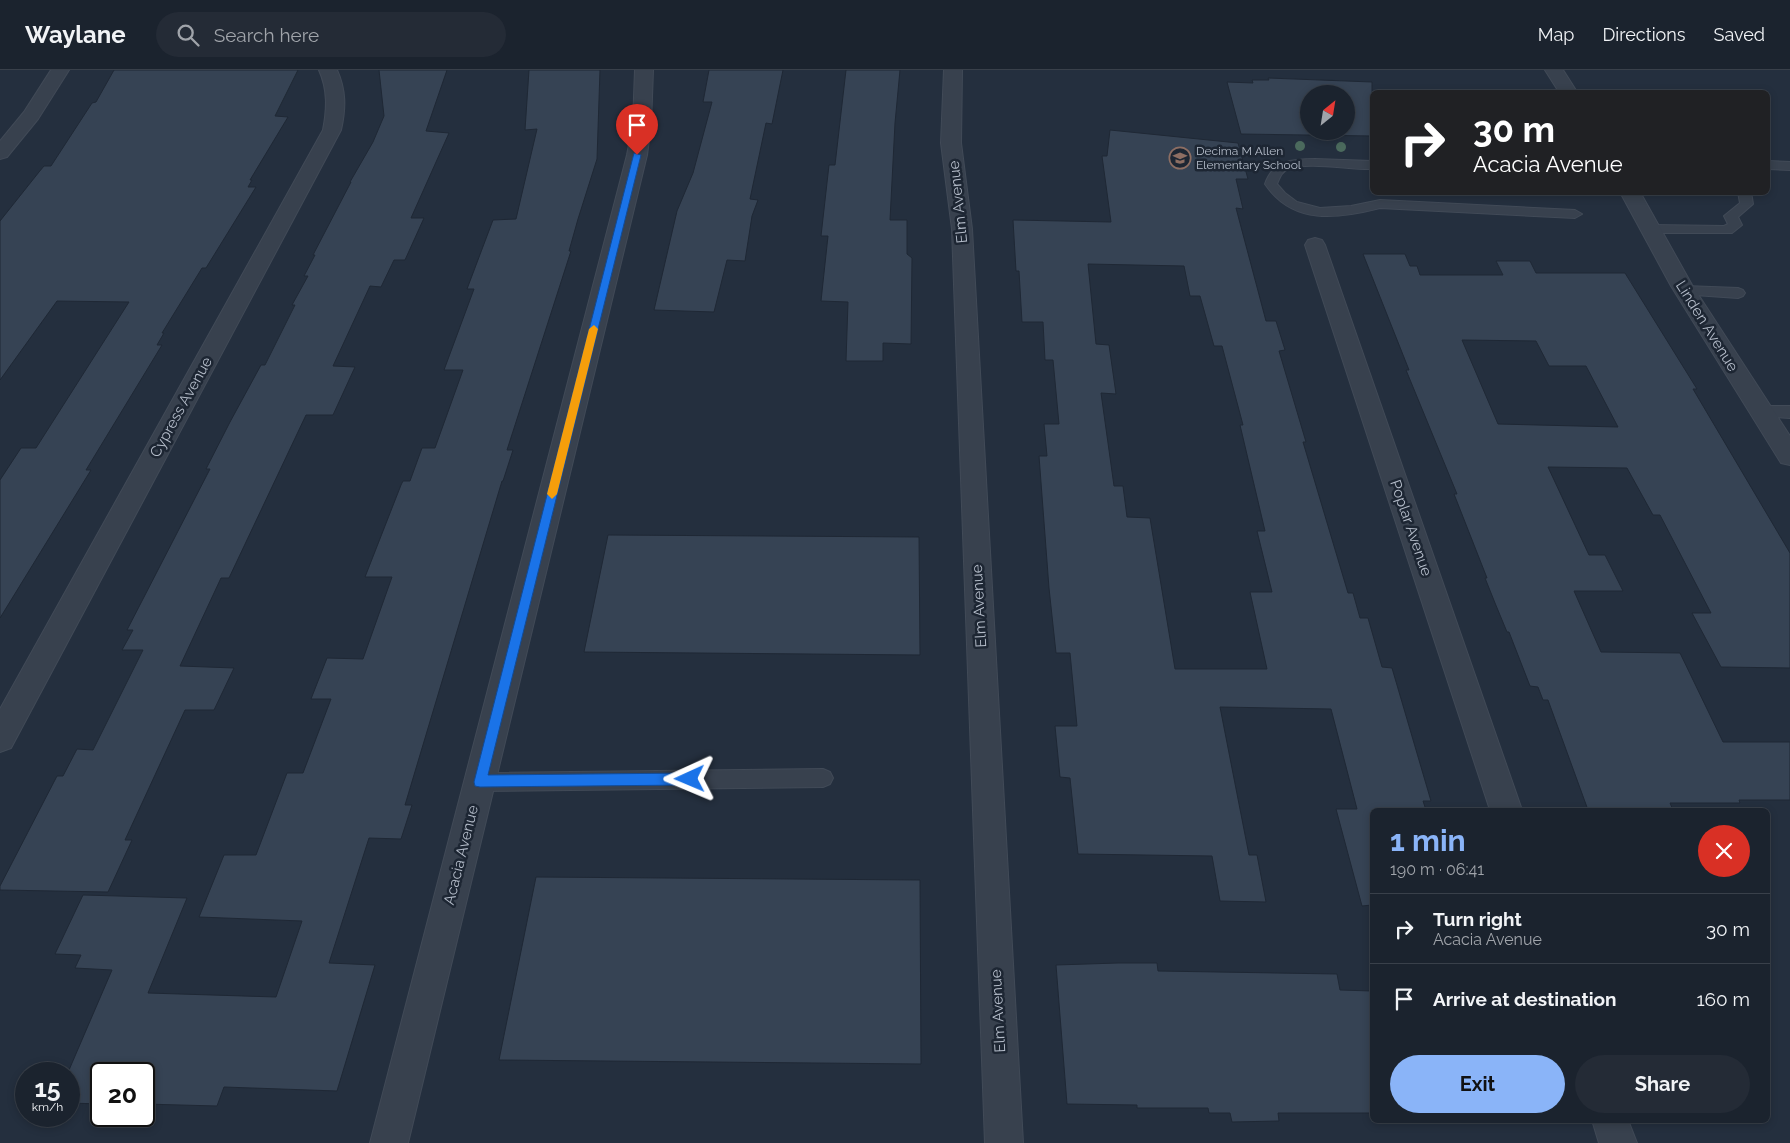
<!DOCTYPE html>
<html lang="en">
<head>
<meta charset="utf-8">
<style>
	:root { --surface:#1b232e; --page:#242b36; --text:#f1f3f6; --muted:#a0a4aa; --line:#39404a; --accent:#8ab4f8 }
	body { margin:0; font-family:Raleway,sans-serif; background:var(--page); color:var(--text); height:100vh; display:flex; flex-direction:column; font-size:19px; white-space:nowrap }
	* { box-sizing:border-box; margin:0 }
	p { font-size:16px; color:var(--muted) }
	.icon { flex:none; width:28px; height:28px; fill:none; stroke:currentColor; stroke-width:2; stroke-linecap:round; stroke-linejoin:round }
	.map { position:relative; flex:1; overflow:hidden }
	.side { position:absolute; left:1370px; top:738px; width:400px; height:315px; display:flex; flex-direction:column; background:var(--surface); border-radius:8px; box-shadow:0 2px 8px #0003,0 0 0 1px var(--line) }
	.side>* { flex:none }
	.hud { position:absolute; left:1370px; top:20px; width:400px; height:105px; border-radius:8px; box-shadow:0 2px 8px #0003,0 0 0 1px var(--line); background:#202124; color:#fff; overflow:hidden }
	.needle { width:32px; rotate:30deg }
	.tools { position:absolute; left:1300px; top:15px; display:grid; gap:10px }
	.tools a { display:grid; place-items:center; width:55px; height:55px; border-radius:50%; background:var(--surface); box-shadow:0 2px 8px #0003,0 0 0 1px var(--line); font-size:25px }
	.speed { position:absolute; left:15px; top:992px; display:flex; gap:10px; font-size:25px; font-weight:700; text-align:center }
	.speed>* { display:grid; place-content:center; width:65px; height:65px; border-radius:50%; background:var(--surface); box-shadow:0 2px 8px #0003,0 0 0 1px var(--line); line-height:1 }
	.speed small { font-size:12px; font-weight:400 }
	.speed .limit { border:2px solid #111; border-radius:8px; background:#fff; color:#111 }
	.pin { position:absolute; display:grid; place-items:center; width:42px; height:42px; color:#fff; margin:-51px -21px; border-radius:50% 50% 50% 0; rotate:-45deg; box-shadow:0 0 5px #0007 }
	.pin .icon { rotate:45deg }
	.me { position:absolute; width:55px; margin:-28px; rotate:269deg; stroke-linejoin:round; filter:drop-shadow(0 0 4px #0008) }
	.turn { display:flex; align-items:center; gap:18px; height:105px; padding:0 20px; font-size:22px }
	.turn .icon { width:65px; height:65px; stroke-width:2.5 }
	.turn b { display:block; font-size:35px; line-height:42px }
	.round { display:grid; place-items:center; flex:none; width:52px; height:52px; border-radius:26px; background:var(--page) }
	.headline { display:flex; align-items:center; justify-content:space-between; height:85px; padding:0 20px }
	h1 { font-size:30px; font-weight:700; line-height:38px; color:var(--accent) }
	.cta { display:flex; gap:10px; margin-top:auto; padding:10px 20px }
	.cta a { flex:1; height:58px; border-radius:30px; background:var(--accent); color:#111; font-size:20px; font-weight:700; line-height:58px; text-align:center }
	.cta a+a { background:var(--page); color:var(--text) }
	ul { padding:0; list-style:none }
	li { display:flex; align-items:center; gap:15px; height:70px; padding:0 20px; border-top:1px solid var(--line) }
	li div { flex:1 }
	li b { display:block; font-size:19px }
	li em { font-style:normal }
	header { display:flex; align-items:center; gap:30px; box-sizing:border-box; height:70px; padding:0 25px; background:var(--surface); border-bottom:1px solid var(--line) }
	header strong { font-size:24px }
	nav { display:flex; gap:28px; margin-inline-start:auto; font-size:18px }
	.search { width:350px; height:45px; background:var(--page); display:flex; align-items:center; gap:12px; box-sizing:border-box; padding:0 18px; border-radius:28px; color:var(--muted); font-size:19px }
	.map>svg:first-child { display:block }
	.building { fill:#364354; stroke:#1f2835; fill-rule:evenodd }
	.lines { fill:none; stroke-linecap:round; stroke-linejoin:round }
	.service-casing { stroke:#414a57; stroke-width:2 }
	.minor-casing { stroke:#414a57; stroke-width:2 }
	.service { fill:#38414e; fill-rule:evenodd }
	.minor { fill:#38414e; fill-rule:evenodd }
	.tree { fill:#4b6a5d }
	.route { fill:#1a73e8; stroke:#114b97 }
	.slow { fill:#f59e0b }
	.labels { text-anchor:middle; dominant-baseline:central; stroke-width:5; stroke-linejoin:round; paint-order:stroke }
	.far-poi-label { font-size:12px; fill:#b4bcc9; stroke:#1d2633; text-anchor:start }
	.street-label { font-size:15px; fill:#b4bcc9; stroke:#1d2633 }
</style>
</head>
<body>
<header>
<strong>Waylane</strong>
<div class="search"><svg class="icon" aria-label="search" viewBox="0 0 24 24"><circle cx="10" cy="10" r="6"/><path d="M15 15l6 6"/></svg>Search here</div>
<nav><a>Map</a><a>Directions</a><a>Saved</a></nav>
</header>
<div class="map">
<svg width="1790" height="1073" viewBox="0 0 1790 1073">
	<rect width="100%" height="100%" fill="#242f3e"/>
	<!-- building -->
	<g class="building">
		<path d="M114,0H298L275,46L288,47L250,110H252L248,117H256L206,198H202L162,263H164L157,275H162L86,400H91L0,548V410L21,378H36L129,232L57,231L0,310V151L39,102L44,96H51L92,33L96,32Z"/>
		<path d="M379,0H447L426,61L449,63L411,148H424L405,190H394L381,217L370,216L333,296L355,297L333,345H306L229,508H221L180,596L234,598L214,640H185L125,770H132L108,822L0,820V816L57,706H63L77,679L93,680L143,580H122L133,560H127L210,399H206L230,352L261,295H265L295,235H292L308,206H304L315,185H313L351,112H350L373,72L384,46Z"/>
		<path d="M529,0H600L597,89L578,149L569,181H571L507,380H513L503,411H502L405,735H412L401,769L369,768L329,893L375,895L337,1021L224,1017L217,1036L144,1034V1004H101V1034L69,1033V1000L112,900L75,898L81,885L55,884L83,825L187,828L148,923L276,927L302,851L199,847L224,785H256L287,703H303L331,629H311L327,588L363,589L392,507H365L401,415L403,411H410L422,378H435L463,300H444L474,219H467L493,150L516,149L537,59L525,60Z"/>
		<path d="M709,0H783L772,54L766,53L750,129L758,130L752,146L745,191L727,190L714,242L654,240L677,141L693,103L712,32H703Z"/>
		<path d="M846,0H900L895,53L890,150H907V184L912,188L911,274L883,273V291H846L848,232L821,231L828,166H821L829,95H835Z"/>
		<path d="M1268,8L1372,12V66L1241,64L1227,12L1253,13L1252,10H1269ZM1309,24H1346V61H1309Z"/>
		<path d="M1110,60L1238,73L1248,109H1236L1243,139L1236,138L1266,251H1276L1285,280L1279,281L1306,372H1303L1348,523H1353L1360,548H1368L1382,597L1392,598L1431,731H1423L1426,740H1372V835L1362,836L1336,739H1357L1331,639L1220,637L1249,785H1257L1266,832L1220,831L1212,786L1078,784L1070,708L1060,707L1055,656H1077L1070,583H1056L1049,518L1039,386H1047L1044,354H1059L1053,290H1045L1043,252H1022L1019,201H1016L1013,150L1111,152L1102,86H1107ZM1088,194L1184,196L1190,226H1200L1214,276H1222L1243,355H1240L1265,461H1257L1272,522H1250L1267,599H1175L1150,448L1127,447L1123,416H1114L1101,323L1116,324L1109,275L1096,274Z"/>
		<path d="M1363,184H1405L1410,196H1417L1420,205H1503L1496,191H1530L1536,203H1625L1697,319H1693L1790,483V598L1721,597L1692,543H1711L1660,445H1653L1627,398L1548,397L1589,485H1605L1623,521H1574L1601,582L1680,583L1723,672H1790V730H1739L1740,733H1670L1673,740H1588L1548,630H1543L1538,617L1530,616L1509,562H1507L1495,533L1485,508H1487L1454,424H1457L1406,300H1409ZM1462,270L1536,271L1549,296H1586L1618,357L1498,354Z"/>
		<path d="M608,465L919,467L920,585L584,582Z"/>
		<path d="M536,807L920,810L921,994L499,990Z"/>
		<path d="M1118,893H1157L1158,901L1337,904L1340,920L1372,921V1043H1278L1279,1051L1232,1052L1230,1043H1209L1208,1038H1137V1035L1067,1034L1056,895Z"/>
	</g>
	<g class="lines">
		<!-- service casing -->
		<g class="service-casing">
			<g id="service">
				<path d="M1315,89L1372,91V99C1351,100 1307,91 1289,99C1282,101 1280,107 1277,114L1285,123L1297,132L1320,138L1351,136L1380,130L1575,140L1582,144L1575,148L1380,138C1337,149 1293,155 1265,114C1273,90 1293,89 1315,89Z"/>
				<path d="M1768,91L1790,92V100L1768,99Z"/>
				<path d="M1738,122H1751L1753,134L1738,147L1742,155L1732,163H1652L1645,159L1652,155L1724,156L1728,154L1724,146L1740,133Z"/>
				<path d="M1685,216L1738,218L1743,220L1745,223L1743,226L1738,228L1680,224L1678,221L1680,218Z"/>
				<path d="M1762,336H1790V348L1757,346L1754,342L1757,338Z"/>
				<path d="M823,699L830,702L833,708L830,714L823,717L480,721L473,718L470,712L473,706L480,703Z"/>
			</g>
		</g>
		<!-- minor casing -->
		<g class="minor-casing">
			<g id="minor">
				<path d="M51,0H69L38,49L7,87L0,89V71L24,42Z"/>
				<path d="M319,0H337C346,20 346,38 341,60L11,678L0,682V639L323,60C327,39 328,20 319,0Z"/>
				<path d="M635,0H653L651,54L647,85L408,1073H370L627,85L633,54Z"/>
				<path d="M944,0H962L961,73L972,159L1023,1073H985L952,159L941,73Z"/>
				<path d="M1545,0H1563L1577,22H1559Z"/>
				<path d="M1620,122H1640L1692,215L1790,366V395L1781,393L1671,216Z"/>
				<path d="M1315,168L1322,170L1325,175L1522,740H1490L1305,175L1308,170Z"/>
				<path d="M1592,1050H1628L1637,1073H1599Z"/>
			</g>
		</g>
		<!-- service -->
		<use href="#service" class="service"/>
		<!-- minor -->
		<use href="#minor" class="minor"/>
	</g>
	<!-- trees -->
	<g class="tree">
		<circle cx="1300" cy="76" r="5"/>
		<circle cx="1341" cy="77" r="5"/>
	</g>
	<!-- route -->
	<path class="route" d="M634,83L641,85L488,705L690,703L694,705L696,709L694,713L690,715L480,717L475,716L474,712Z"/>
	<!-- slow -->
	<path class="slow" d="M594,255L598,259L557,424L552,429L547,424L589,259Z"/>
	<!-- icons -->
	<defs>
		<g id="school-ring" transform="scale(1.125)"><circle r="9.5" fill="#1d2633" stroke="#8d6e63" stroke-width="1.5"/><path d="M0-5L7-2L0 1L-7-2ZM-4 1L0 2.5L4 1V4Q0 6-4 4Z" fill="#8d6e63"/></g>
	</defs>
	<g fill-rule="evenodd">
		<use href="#school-ring" x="1180" y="88"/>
	</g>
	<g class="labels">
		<!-- far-poi labels -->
		<g class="far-poi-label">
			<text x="1196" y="81">Decima M Allen<tspan x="1196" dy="14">Elementary School</tspan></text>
		</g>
		<!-- street labels -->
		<g class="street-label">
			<text transform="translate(958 132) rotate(-96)">Elm Avenue</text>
			<text transform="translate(1707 256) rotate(58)">Linden Avenue</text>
			<text transform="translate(181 337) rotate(-61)">Cypress Avenue</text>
			<text transform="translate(1411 458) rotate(71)">Poplar Avenue</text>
			<text transform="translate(979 536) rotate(-93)">Elm Avenue</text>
			<text transform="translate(461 785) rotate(-76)">Acacia Avenue</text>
			<text transform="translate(998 941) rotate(-93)">Elm Avenue</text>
		</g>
	</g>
</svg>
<div class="tools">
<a><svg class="needle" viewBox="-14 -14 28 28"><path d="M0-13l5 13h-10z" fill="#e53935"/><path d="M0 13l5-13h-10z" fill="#a0a4aa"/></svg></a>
</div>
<div class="speed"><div>15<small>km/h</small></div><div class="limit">20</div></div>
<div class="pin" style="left:637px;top:85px;background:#d93025"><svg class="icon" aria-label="arrive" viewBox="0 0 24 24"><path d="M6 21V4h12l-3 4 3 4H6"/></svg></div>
<svg class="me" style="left:690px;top:709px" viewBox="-20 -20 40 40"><path d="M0-17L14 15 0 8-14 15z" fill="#1a73e8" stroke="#fff" stroke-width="4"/></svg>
<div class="hud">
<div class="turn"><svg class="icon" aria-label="right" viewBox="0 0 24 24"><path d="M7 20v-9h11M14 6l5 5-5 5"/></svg><div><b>30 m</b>Acacia Avenue</div></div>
</div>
<section class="side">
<div class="headline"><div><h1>1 min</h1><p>190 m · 06:41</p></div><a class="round" style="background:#d93025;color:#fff"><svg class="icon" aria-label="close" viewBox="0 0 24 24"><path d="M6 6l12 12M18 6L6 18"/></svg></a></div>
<ul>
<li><svg class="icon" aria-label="right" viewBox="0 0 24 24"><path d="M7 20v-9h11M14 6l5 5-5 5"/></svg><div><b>Turn right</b><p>Acacia Avenue</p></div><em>30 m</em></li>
<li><svg class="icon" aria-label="arrive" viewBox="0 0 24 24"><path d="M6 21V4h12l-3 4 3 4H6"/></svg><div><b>Arrive at destination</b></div><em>160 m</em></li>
</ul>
<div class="cta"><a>Exit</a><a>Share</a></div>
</section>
</div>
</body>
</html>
